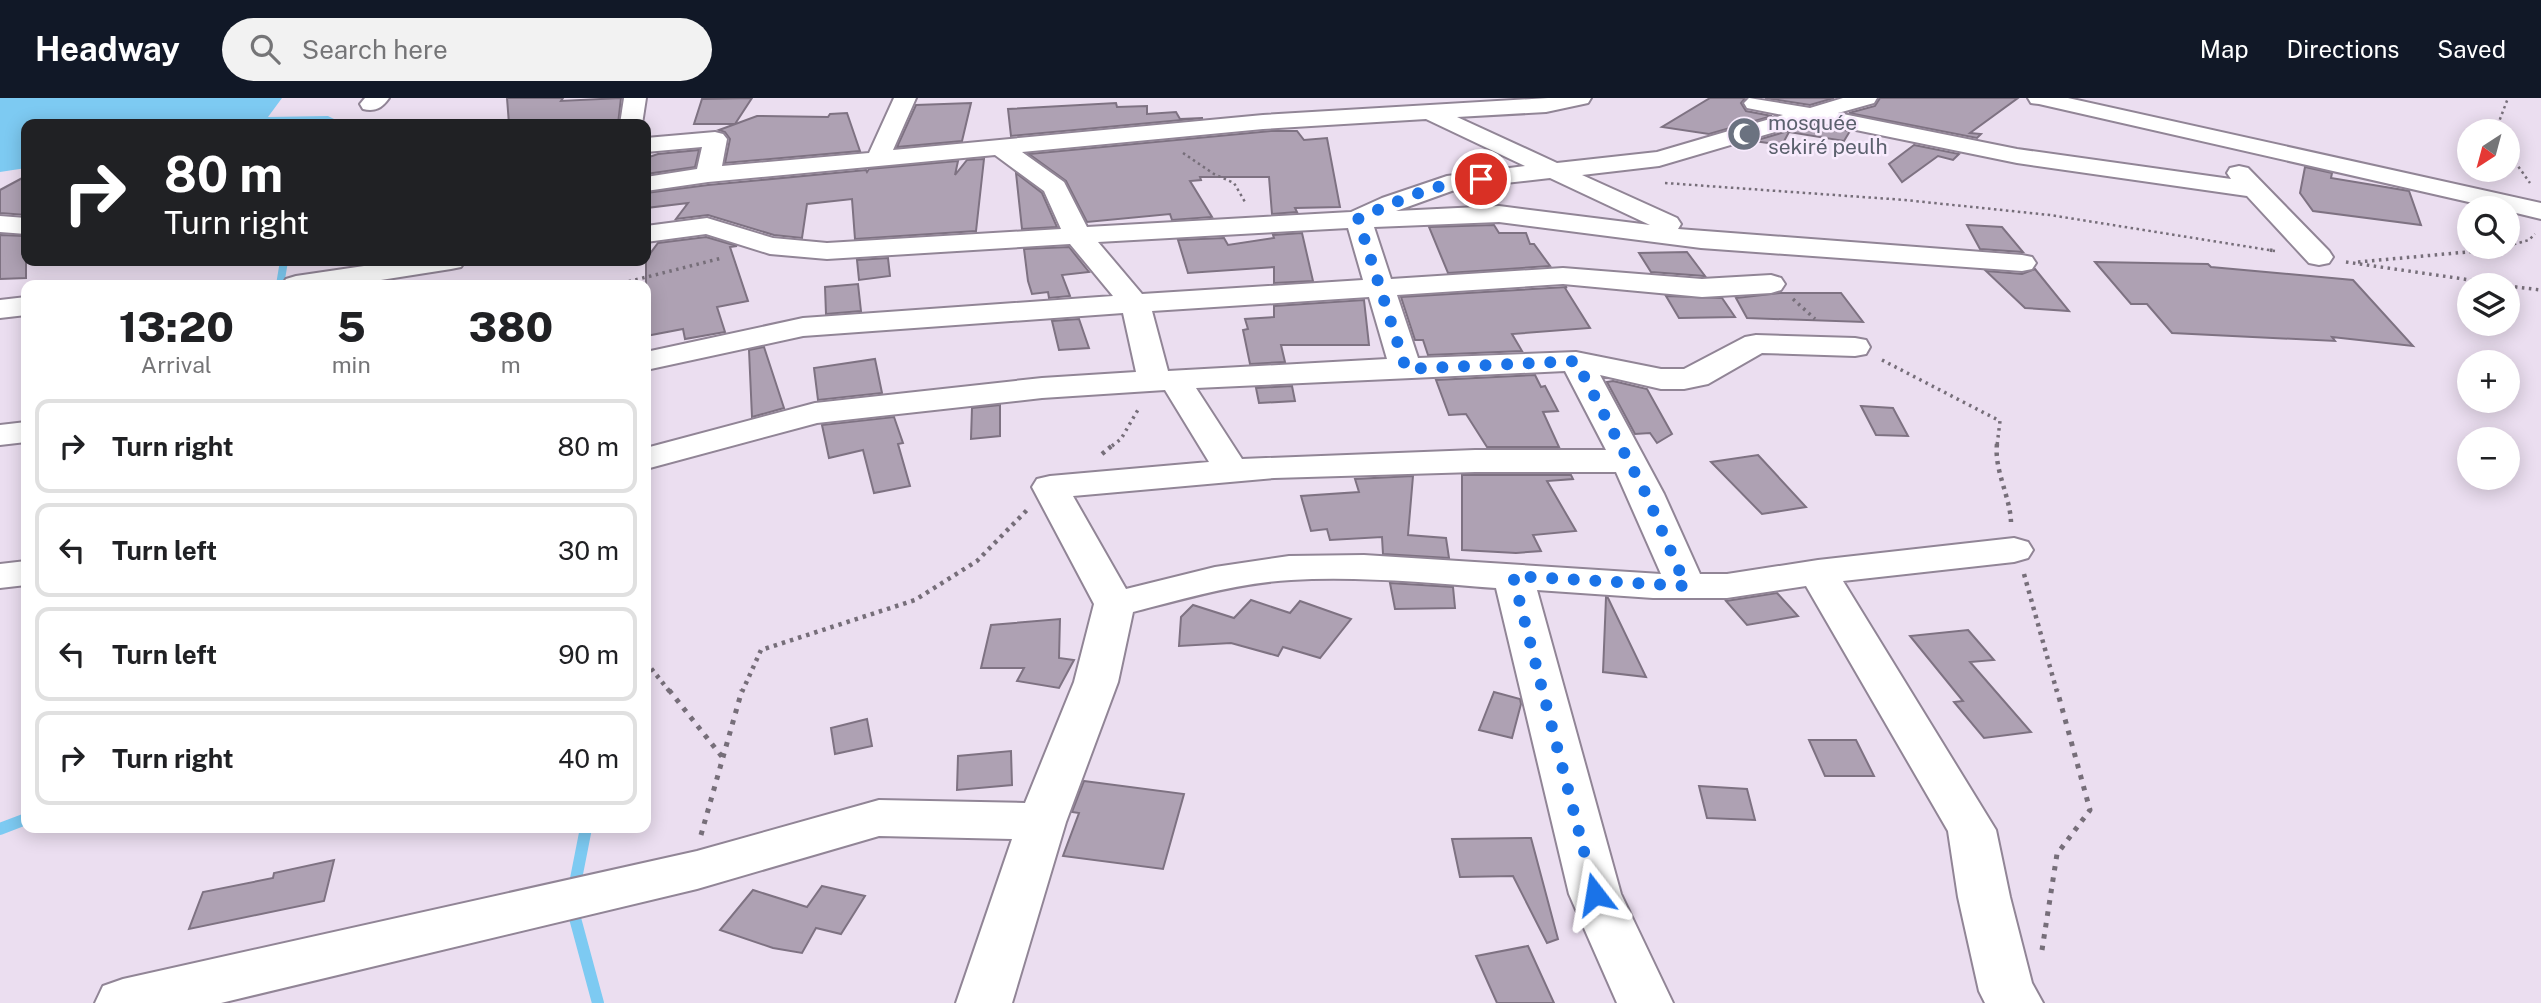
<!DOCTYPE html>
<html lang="en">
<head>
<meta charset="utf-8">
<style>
	:root { --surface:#fff; --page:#f2f2f2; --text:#202124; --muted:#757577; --line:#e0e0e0; --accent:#111827 }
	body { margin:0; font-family:"Public Sans",sans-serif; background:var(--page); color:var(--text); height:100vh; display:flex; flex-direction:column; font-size:26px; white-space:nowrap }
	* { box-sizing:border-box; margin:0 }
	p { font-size:23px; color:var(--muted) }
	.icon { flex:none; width:38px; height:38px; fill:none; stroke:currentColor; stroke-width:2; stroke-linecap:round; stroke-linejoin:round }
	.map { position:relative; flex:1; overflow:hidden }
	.sheet { position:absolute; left:21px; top:182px; width:630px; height:553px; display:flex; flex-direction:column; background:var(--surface); border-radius:14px; box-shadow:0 4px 18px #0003 }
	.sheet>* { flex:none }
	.top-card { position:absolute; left:21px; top:21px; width:630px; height:147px; border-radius:14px; box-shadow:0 4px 18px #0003; background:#202124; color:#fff; overflow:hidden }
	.needle { width:46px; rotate:216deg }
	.buttons { position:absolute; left:2457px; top:21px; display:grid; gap:14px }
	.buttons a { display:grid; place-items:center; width:63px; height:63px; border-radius:50%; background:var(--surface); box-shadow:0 4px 18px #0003; font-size:35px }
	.pin { position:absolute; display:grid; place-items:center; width:60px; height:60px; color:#fff; margin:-30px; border:4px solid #fff; border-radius:50%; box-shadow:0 2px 7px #0007 }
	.me { position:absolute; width:77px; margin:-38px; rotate:346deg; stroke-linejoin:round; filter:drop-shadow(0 0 5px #0008) }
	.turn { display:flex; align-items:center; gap:24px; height:147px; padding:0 28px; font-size:32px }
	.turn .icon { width:91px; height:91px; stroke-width:2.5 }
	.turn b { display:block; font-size:49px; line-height:60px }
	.eta { display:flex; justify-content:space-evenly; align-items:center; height:119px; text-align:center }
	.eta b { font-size:42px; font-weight:800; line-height:49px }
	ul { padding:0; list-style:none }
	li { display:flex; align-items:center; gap:21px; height:94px; margin:0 14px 10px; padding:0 14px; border:4px solid var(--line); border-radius:14px }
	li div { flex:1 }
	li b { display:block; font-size:26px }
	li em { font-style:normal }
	header { display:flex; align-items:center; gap:42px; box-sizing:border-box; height:98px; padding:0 35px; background:var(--accent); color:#fff }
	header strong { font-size:33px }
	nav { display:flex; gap:38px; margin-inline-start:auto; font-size:24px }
	.search { width:490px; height:63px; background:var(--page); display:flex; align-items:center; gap:18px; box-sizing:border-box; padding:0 24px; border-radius:38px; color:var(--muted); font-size:26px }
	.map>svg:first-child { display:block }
	.water { fill:#7dcaf2 }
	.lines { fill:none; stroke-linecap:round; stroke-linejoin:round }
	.stream-far1 { stroke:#7dcaf2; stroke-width:8 }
	.stream { stroke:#7dcaf2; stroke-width:12 }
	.building { fill:#aea1b3; stroke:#7e7282; stroke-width:2 }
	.minor-casing { stroke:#918596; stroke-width:4 }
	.path-far3 { stroke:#766e79; stroke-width:2.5; stroke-dasharray:2.5 3.5; stroke-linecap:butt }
	.path-far2 { stroke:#766e79; stroke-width:3.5; stroke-dasharray:2.5 4.5; stroke-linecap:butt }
	.path-far1 { stroke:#766e79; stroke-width:4.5; stroke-dasharray:3.5 5; stroke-linecap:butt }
	.path { stroke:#766e79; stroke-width:5; stroke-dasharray:4.5 7; stroke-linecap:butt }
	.minor { fill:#fff; fill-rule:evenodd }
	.route { stroke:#1a73e8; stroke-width:12; stroke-dasharray:0 21.6 }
	.labels { text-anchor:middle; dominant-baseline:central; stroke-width:5; stroke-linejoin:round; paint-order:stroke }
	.far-worship-label { font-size:21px; fill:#5b616d; stroke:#f8ebfd; text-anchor:start }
</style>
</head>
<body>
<header>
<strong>Headway</strong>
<div class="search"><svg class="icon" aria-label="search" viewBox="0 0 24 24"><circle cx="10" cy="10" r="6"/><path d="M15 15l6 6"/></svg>Search here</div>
<nav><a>Map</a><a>Directions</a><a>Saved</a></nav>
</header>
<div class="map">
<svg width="2541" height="905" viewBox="0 0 2541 905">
	<rect width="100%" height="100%" fill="#ebdef0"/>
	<!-- water -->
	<path class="water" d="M0,0H282L268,19L328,18L344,26H26V70L0,74Z"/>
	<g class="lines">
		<!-- stream-far1 -->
		<path class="stream-far1" d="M280,187L284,163"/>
		<!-- stream -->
		<g class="stream">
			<path d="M0,731L26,721"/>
			<path d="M574,791L586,730"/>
			<path d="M572,809L598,905"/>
		</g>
	</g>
	<!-- building -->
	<g class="building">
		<path d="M507,0H563L561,3L621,0L618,26H509Z"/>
		<path d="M752,0L735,26H694L702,1Z"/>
		<path d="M1710,0H1745L1741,5L1746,13L1772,18L1709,36L1662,29Z"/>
		<path d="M1765,0H1834L1810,7Z"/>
		<path d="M1880,0H2018L1970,35L1981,36L1977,40L1849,15L1875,8Z"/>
		<path d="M971,5L962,43L897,49L916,7Z"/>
		<path d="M1116,5L1117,9L1147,8V16L1176,14L1180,21L1203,20L1011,38L1008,11Z"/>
		<path d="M847,15L860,53L725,65L730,41L725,34L719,32L757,18L828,19L830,16Z"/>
		<path d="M1812,26L1850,33L1844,43L1789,34L1782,47L1754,43Z"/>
		<path d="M1271,33H1297L1304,42L1327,40L1340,109L1295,110L1297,114L1272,116L1269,79H1200L1201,82L1190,83L1212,119L1172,122L1170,116L1087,124L1066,83L1029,56Z"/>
		<path d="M1914,47L1959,56L1953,62L1938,58L1902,84L1889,66Z"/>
		<path d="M699,52L695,69L646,76L649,59L658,56Z"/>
		<path d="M984,61L976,133L855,141L852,101L807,106L802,140L774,137L708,117L676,121L688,105L646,110V95L708,87L866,72L867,74L869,71L958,63L955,77L967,62Z"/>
		<path d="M2305,69L2332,75L2331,80L2409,93L2421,127L2313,113L2300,95Z"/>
		<path d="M1016,75L1042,95L1057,129L1022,131Z"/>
		<path d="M26,78V117L0,115V92Z"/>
		<path d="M1494,127L1499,135H1526L1530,146H1534L1550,168L1448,175L1429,129Z"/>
		<path d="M1967,127L2002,129L2023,154L1980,151Z"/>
		<path d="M1302,135L1313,183L1274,185V169L1188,175L1178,142L1224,140L1228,147L1274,140L1273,137Z"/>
		<path d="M0,137L26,138V180L0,181Z"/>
		<path d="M706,139L737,148L730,149L748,203L717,209L725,234L685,241L683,231L646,238V161L658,145Z"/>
		<path d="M1069,149L1089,174L1062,177L1070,198L1049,200L1048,194L1032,196L1028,183L1024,151Z"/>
		<path d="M1687,154L1705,178L1651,174L1639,155Z"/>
		<path d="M888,160L890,178L859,182L857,162Z"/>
		<path d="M2095,164L2208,166L2211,169L2353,182L2413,248L2332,239L2335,243L2172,235L2147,206H2131Z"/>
		<path d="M2035,171L2069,213L2025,210L1986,173L2022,176Z"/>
		<path d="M858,186L861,213L826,216L825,189Z"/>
		<path d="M1567,189L1565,190L1590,230L1512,236L1522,253L1428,257L1423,242H1415L1401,199Z"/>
		<path d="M1780,195H1841L1863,224L1747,220L1736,200Z"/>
		<path d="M1666,198L1722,200L1735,219L1679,220Z"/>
		<path d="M1364,202L1369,247H1281L1285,264L1250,266L1243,232L1248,231L1245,221L1274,219V208Z"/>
		<path d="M1079,221L1089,250L1059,252L1052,223Z"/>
		<path d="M764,249L784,310L752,319L749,252Z"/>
		<path d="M875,261L882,295L818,302L814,270Z"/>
		<path d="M1535,277L1541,289L1545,288L1558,313L1543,314L1559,349H1487L1466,316L1449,317L1436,282Z"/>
		<path d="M1613,283L1647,291L1672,336L1657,345L1650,335L1635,336L1607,284Z"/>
		<path d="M1292,288L1295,303L1259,305L1256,290Z"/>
		<path d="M1000,307V338L971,341L972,310Z"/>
		<path d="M1861,308L1893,310L1908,338L1876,337Z"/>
		<path d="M894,319L903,345L898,346L910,388L874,395L863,352L829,360L822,327Z"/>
		<path d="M1758,357L1806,409L1762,416L1711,364Z"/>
		<path d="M1462,377H1571L1573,381L1547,383L1576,433L1533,437L1541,453L1516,455L1462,452Z"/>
		<path d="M1413,378L1408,437L1446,440L1449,460L1383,456L1382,439L1330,442L1327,431L1311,433L1301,398L1359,394L1355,381Z"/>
		<path d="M1390,485L1453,489L1455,510L1395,511Z"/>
		<path d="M1777,495L1798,518L1747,527L1726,503Z"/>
		<path d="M1606,499L1608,500L1646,579L1603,574Z"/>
		<path d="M1251,502L1290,515L1300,503L1351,521L1320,560L1283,549L1278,558L1231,545L1179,548L1181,519L1193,507L1234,520Z"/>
		<path d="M1060,521L1059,560L1074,562L1059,590L1017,583L1024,570H981L991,527Z"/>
		<path d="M1968,532L1994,562L1970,564L2031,634L1984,640L1954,604L1963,603L1910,538Z"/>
		<path d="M1494,594L1520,601L1521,606L1512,640L1479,632Z"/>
		<path d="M867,621L872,648L835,656L831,630Z"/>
		<path d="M1809,642H1856L1874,678H1825Z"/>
		<path d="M1011,653L1012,687L957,692L958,658Z"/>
		<path d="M1084,683L1184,696L1163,771L1063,758L1079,715L1072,714Z"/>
		<path d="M1699,688L1747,691L1755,722L1707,720Z"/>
		<path d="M1531,740L1558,841L1547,845L1513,778L1460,779L1452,741Z"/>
		<path d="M334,762L324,803L189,831L203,794L273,780L274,775Z"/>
		<path d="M822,788L865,798L841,836L816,830L802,855L773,850L720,832L753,792L807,809Z"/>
		<path d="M1528,848L1554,905H1497L1476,858Z"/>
	</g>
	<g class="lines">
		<!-- minor casing -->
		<g class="minor-casing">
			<g id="minor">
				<path d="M365,0H389C382,10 375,14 363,11L360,6Z"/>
				<path d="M624,0H646L642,26H620Z"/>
				<path d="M894,0H916L893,52L1263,17L1548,0H1591L1588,5L1546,14L1457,19L1557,65L1657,54L1783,17L1747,10L1744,5L1749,0L1810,10L1843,0H1877L1874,5L1838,15L2017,51L2231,81L2227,75L2230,70L2239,68L2248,70L2329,153L2333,159L2329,165L2319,167L2309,165L2247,98L2017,65L1812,23L1659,68L1582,77L1677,120L1681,126L1678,131L2022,157L2032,159L2036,165L2032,171L2022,173L1701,150L1499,124L1374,129L1391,181L1563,170L1702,181L1771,177L1781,180L1785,186L1781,192L1771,195L1702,199L1563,186L1397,197L1418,260L1576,254L1661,271H1684L1745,239L1756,237L1855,240L1866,242L1870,249L1866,256L1855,258L1762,255L1708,286L1684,291H1661L1600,277L1664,396L1700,476H1727L1818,462L2014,440L2028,444L2033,452L2028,460L2014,464L1843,483L1996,732L2010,799L2032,885L2043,905H1985L1979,893L1958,799L1948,733L1806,488L1727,500H1653L1537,492L1621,796L1673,905H1617L1569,796L1496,490C1428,485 1359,478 1291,482C1238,485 1184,501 1133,514L1118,584L1066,724L1012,905H956L1012,741L879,738L697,791L221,905H95L103,888L123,881L697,753L879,702L1025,705L1074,584L1094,506L1032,389L1037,381L1050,378L1209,364L1165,292L1042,300L817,325L646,371V350L815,305L1042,280L1136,274L1123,215L803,238L646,272V254L803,220L1113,198L1070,146L827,161L770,156L706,136L646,144V128L707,120L773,140L827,145L1061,131L1044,93L995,57L708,84L646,93V79L697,71L702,49L646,54V40L715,34L723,36L727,41L722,68L869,55ZM1426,21L1525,68L1447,78L1382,100L1351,114L1087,129L1064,84L1022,54L1263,31ZM1550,80L1650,127L1499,108L1396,113L1460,90ZM1348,130L1363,182L1142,196L1098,144ZM1369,199L1387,261L1168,273L1152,213ZM1565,273L1606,352H1475L1242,361L1196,290ZM1475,374H1616L1661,476L1364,457L1289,458L1215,469L1126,491L1073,398L1274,380Z"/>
				<path d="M2028,0H2068L2541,105V121L2508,113V110H2495L2039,6L2031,5Z"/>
				<path d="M0,118L26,120V136L0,134Z"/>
				<path d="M398,163H465L461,169L451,171L349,187H282L286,181L296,178Z"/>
				<path d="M26,199V217L0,220V202Z"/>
				<path d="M26,324V344L0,347V327Z"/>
				<path d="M26,463V487L0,490V466Z"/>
			</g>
		</g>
		<!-- path-far3 -->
		<g class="path-far3">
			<path d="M2498,33L2497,29L2508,0"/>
			<path d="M2508,54L2530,85"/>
			<path d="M1183,55L1214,76L1234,85L1245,104"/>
			<path d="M1665,85L1905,102L2050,117L2275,153"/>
			<path d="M2508,148L2529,142L2535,136"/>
			<path d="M2469,154L2505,149"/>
		</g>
		<!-- path-far2 -->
		<g class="path-far2">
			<path d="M2270,152L2275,153"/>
			<path d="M2346,164L2505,187"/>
			<path d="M2358,164L2489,152"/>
			<path d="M615,187L722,160"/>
			<path d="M2508,188L2541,192"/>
			<path d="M1793,201L1815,221"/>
			<path d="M1882,262L2000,323L1997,348"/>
			<path d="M1112,348L1121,341L1139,310"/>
		</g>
		<!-- path-far1 -->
		<g class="path-far1">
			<path d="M1997,346C1994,372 2010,398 2011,424"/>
			<path d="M1102,356L1114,346"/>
			<path d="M2024,476L2057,594"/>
			<path d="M646,564L670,594"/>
			<path d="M742,594L761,552L915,502L977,463L1028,411"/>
		</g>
		<!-- path -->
		<g class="path">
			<path d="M669,592L723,660"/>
			<path d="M701,737L742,592"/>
			<path d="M2042,852L2057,756L2090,712L2057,592"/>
		</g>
		<!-- minor -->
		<use href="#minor" class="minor"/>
	</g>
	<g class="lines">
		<!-- route -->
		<path class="route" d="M1481,81C1438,84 1397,103 1358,121L1406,271L1576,263L1646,396L1686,488L1513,478L1595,796"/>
	</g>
	<!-- icons -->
	<defs>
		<g id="mosque-disc" transform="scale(1.75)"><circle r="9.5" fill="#6b7280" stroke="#f8ebfd"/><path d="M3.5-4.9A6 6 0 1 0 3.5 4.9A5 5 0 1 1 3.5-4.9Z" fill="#fff"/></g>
	</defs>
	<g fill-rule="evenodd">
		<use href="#mosque-disc" x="1744" y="36"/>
	</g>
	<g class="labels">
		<!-- far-worship labels -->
		<g class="far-worship-label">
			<text x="1768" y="24">mosquée<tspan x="1768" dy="24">sekiré peulh</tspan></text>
		</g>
	</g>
</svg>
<div class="buttons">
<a><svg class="needle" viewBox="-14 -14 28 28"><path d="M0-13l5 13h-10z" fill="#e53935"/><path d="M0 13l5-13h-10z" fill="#757577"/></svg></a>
<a><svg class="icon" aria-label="search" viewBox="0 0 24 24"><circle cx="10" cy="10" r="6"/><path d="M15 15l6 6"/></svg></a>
<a><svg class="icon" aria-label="layers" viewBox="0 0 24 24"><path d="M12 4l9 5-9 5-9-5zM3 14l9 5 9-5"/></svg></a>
<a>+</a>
<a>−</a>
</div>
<div class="pin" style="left:1481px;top:81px;background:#d93025"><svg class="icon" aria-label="arrive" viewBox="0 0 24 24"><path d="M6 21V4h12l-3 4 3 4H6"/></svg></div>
<svg class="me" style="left:1595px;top:796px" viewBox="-20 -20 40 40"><path d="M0-17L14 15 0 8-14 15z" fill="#1a73e8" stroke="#fff" stroke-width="4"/></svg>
<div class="top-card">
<div class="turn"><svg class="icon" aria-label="right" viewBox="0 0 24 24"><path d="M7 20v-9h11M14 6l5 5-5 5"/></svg><div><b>80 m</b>Turn right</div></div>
</div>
<section class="sheet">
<div class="eta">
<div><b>13:20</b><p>Arrival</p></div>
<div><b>5</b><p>min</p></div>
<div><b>380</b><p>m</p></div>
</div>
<ul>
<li><svg class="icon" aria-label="right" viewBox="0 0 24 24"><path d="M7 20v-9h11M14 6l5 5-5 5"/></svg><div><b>Turn right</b></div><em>80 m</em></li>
<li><svg class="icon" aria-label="left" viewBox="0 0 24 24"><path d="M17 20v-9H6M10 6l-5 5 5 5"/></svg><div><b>Turn left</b></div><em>30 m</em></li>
<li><svg class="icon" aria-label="left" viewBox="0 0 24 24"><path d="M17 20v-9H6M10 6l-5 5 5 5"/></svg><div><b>Turn left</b></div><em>90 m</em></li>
<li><svg class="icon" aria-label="right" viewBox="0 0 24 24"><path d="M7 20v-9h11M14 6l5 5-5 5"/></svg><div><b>Turn right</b></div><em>40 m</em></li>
</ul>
</section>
</div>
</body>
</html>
